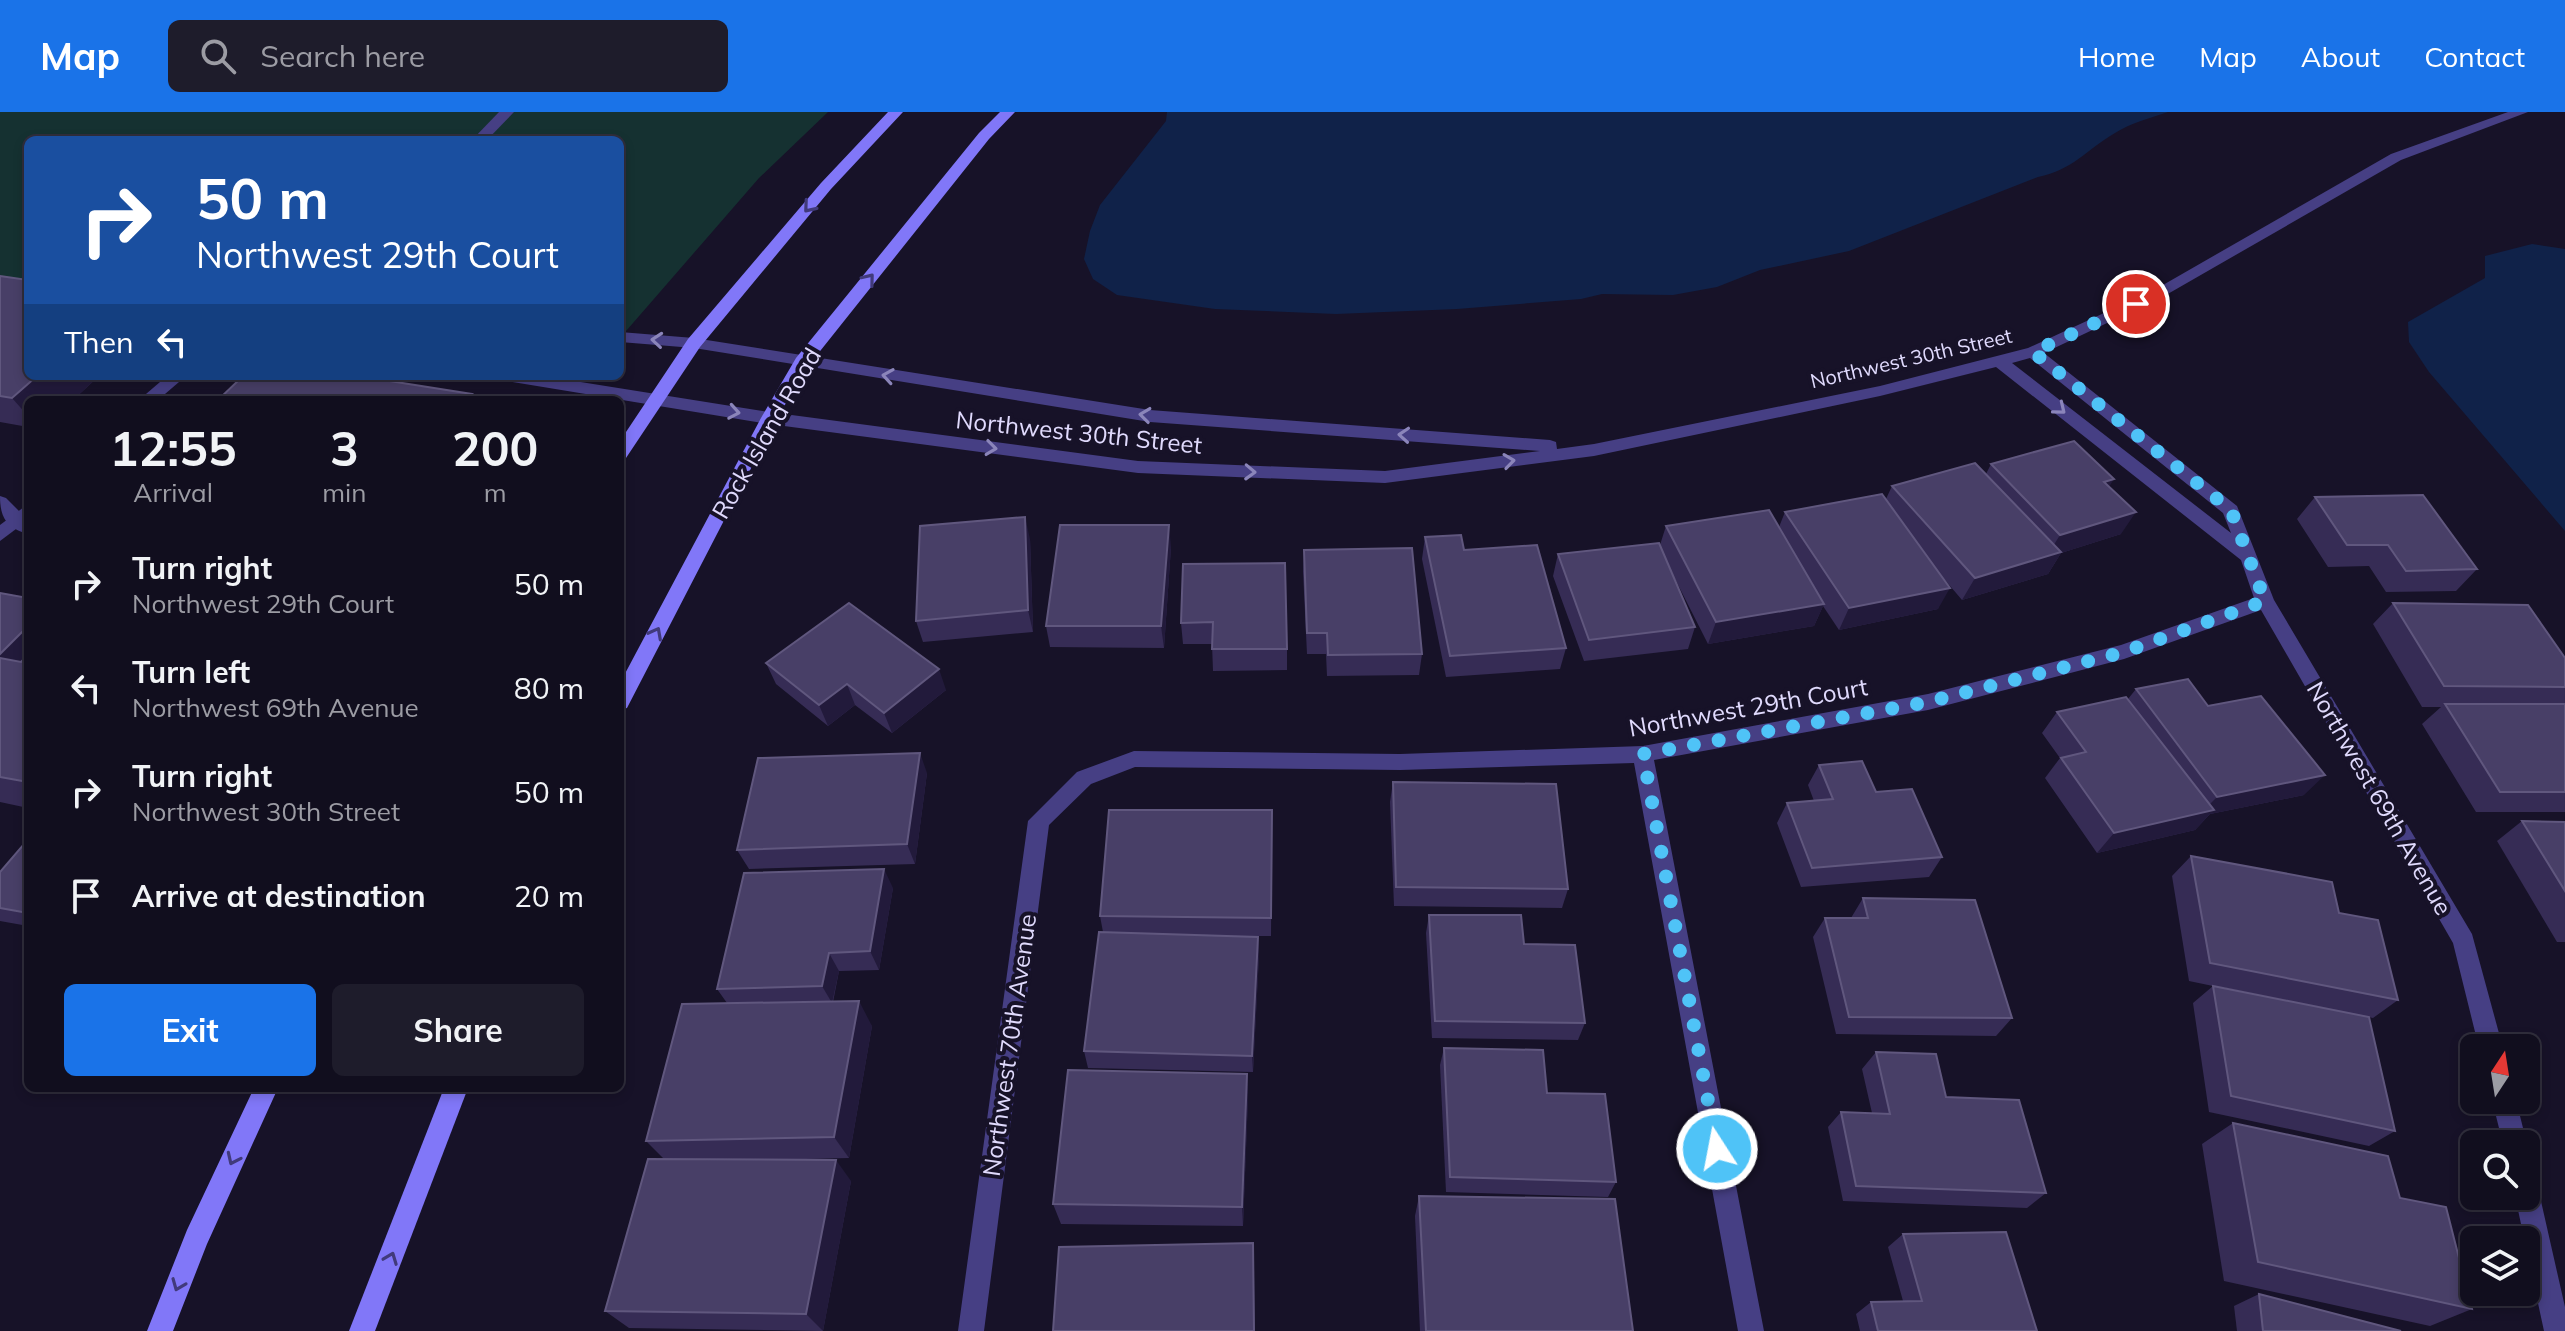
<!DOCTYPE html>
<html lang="en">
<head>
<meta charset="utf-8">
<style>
	:root { --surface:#110e1e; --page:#1e1c2b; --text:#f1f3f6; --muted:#9c9ca4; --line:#302e3c; --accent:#1a73e8 }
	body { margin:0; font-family:Mulish,sans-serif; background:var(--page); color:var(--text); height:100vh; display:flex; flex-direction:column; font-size:30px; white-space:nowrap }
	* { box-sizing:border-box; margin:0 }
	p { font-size:26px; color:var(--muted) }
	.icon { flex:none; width:44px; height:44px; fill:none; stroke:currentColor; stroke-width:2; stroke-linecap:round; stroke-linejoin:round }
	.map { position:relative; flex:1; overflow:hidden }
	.drawer { position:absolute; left:24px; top:284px; width:600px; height:696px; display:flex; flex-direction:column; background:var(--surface); border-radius:12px; box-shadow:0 4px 12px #0003,0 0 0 2px var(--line) }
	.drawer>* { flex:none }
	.banner { position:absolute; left:24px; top:24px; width:600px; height:244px; border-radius:12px; box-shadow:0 4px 12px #0003,0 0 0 2px var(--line); background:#1a4fa0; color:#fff; overflow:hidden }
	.needle { width:52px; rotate:12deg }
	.tools { position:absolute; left:2460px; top:922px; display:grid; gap:16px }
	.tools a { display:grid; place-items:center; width:80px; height:80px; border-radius:12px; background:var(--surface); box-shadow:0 4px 12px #0003,0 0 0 2px var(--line); font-size:40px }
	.pin { position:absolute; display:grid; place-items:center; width:68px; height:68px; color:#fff; margin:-34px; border:4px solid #fff; border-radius:50%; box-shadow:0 2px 8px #0007 }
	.me { position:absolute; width:88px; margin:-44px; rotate:349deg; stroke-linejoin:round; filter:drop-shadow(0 0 6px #0008) }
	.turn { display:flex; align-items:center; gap:28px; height:168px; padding:0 40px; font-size:36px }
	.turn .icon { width:104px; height:104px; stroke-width:2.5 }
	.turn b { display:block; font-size:56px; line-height:68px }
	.then { display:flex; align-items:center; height:76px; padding:0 40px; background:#0003; gap:16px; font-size:30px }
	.eta { display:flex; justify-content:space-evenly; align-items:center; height:136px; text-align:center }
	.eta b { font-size:48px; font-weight:700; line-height:56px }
	.action { display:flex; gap:16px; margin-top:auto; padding:16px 40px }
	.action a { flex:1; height:92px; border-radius:12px; background:var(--accent); color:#fff; font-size:32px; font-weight:700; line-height:92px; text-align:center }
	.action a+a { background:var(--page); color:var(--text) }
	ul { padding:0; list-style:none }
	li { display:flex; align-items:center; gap:24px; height:104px; padding:0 40px }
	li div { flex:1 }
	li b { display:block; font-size:30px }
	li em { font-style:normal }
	header { display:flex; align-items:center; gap:48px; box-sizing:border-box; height:112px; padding:0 40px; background:var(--accent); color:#fff }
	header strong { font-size:38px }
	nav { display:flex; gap:44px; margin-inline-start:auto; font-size:28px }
	.search { width:560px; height:72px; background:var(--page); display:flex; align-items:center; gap:20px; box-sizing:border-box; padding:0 28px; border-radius:12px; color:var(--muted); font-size:30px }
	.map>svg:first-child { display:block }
	.green { fill:#153131 }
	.water { fill:#102249 }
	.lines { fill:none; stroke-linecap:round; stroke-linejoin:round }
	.service { fill:#463f84; fill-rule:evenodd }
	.minor { fill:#463f84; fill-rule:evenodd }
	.secondary { fill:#8177f8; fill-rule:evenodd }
	.wall { fill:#362c55 }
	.shaded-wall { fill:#221a3b }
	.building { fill:#483f67; stroke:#60577e; stroke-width:2 }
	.oneway { stroke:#413a7b }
	.oneway2 { stroke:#8b85ba }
	.route { stroke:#4fc3f7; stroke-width:14; stroke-dasharray:0 25.2 }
	.labels { text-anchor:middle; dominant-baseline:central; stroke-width:8; stroke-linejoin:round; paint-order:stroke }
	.far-street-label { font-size:20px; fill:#e0dafd; stroke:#171228 }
	.street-label { font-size:24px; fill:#e0dafd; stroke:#171228 }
</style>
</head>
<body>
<header>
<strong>Map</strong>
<div class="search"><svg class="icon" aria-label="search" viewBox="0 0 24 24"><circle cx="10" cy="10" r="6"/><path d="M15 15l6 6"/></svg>Search here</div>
<nav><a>Home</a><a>Map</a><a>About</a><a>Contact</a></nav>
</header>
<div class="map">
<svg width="2565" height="1219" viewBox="0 0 2565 1219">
	<rect width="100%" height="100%" fill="#171228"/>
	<!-- green -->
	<path class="green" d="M0,0H828L759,66L620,226V28H28V176L0,172Z"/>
	<!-- water -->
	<g class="water">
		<path d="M1167,0H2168C2150,6 2131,11 2115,21C2086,38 2073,58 2038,65L1849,139L1760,158L1717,175L1673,183L1602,182L1581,187L1457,197L1336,202L1215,197L1117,183L1093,167L1084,147L1090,119L1100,93L1166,9Z"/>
		<path d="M2532,132L2565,137V419L2429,260L2409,230L2408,210L2485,166V144Z"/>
	</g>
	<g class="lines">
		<!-- service -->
		<g class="service">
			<path d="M499,0H514L487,28H472Z"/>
			<path d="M0,384L6,386L28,408V422C6,416 0,405 0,384Z"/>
		</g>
		<!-- minor -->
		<g class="minor">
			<path d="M2508,0H2528L2401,48L2166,183L2044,241L2237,394L2274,488L2472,822L2503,936H2479L2453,831L2261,498L2124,547L1928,598L1654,648L1764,1219H1738L1634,651L1400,658L1135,655L1091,672L1049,713L984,1219H958L1028,709L1077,660L1134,639L1400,642L1643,634L1928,582L2121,533L2254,486L2241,448L1996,255L1880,284L1594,344L1385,371L1138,361L769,312L506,269L498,264H543L769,300L1138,349L1385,359L1540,339L1150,310L694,236L620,230V220L694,226L1150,298L1550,328L1556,330L1557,337L1594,332L1880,274L2028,236L2156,177L2391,42ZM2030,246L2223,401L2231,421L2012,251Z"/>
			<path d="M167,264H186L158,288H139Z"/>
			<path d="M28,392V408L0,429V413Z"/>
			<path d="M2492,988H2516L2527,1032L2526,1035V1032H2503Z"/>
			<path d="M2526,1064L2535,1067L2538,1076L2565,1195V1219H2544L2515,1084H2526Z"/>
		</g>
		<!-- secondary -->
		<g class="secondary">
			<path d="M888,0H903L831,77L700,235L626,346L620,348V329L688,227L821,71Z"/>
			<path d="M1000,0H1015L989,27L809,253L777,306L627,596L620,598V571L761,306L796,246L979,21Z"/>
			<path d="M254,976H278L207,1132L173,1219H147L187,1118Z"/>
			<path d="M444,976H468L375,1219H349Z"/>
		</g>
	</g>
	<!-- wall -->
	<g class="wall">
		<path d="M0,164L99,264L73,288H28V315L0,310Z"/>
		<path d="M1991,352L2110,375L2121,422L2061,441L2048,462L1962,488L1945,468L1938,497L1839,518L1823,494L1814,514L1708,532L1670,457L1695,515L1688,537L1584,549L1553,464L1558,442L1660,433L1666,414L1779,415L1785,400L1886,387L1892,374L1986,362Z"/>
		<path d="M2315,385L2477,457L2456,479L2386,480L2369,454L2328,455L2297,407Z"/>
		<path d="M1425,425L1464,438L1566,536L1560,557L1446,565L1422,447Z"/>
		<path d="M1030,427L1033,520L923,530L916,509Z"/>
		<path d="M1171,435L1164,536L1050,535L1046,514Z"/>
		<path d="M1304,438L1422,542L1419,563L1327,564L1326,542H1307L1303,460Z"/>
		<path d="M1183,452L1287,537V558L1213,559L1212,532H1183L1181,511Z"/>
		<path d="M0,481L28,486V696L0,690Z"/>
		<path d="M2393,491L2565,546V700H2476L2422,612L2441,595H2422L2373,512Z"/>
		<path d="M766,551L946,578L892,621L855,593L828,614L776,572Z"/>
		<path d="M2136,577L2208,594L2304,683L2210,702L2195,718L2097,741L2045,666L2060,646L2042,621L2057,600L2128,587Z"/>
		<path d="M1819,653L1876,680L1942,745L1929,765L1801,775L1777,711L1787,691L1814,689L1808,673Z"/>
		<path d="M927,661L915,752L749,757L737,738Z"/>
		<path d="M1393,670L1568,777L1562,796L1394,794L1390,690Z"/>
		<path d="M1272,698L1271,824H1212L1258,825L1259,843L1253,960L1088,956L1084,939L1103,820L1100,804Z"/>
		<path d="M2522,709L2565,710V830H2557L2497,729Z"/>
		<path d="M28,733V814L0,809V760Z"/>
		<path d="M2191,744L2339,801L2398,888L2373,906L2221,875L2395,1019L2369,1034L2209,1000L2193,891L2213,874L2189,869L2172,764Z"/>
		<path d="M893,776L879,858L839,859L833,890L872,914L849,1046L764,1048L851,1069L823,1219L629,1216L605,1199L664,1047L646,1029L727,891L717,877Z"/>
		<path d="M1863,786L2012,906L1996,924L1836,922L1813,825L1825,806H1851Z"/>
		<path d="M1429,803L1524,832L1585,911L1578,928L1432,926L1426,821Z"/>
		<path d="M1444,936L1616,1070L1608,1085L1446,1080L1440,953Z"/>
		<path d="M1876,940L1946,985L2046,1081L2027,1096L1843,1089L1828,1015L1841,1000L1872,1001L1862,957Z"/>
		<path d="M1247,962L1248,985L1243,1114L1061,1112L1053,1092Z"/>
		<path d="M2233,1011L2400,1086L2472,1197L2430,1214L2224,1169L2202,1032Z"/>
		<path d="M1419,1084L1633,1219H1420L1415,1104Z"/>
		<path d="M1903,1122L2037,1219H1860L1856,1202L1871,1190L1903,1189L1888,1135Z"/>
		<path d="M2259,1182L2401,1219H2237L2234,1194Z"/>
	</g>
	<!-- shaded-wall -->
	<g class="shaded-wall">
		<path d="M37,264H99L73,288H28V304L12,286Z"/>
		<path d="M472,282L476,288H467Z"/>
		<path d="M2114,367L2100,389L2104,370Z"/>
		<path d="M2136,400L2121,422L2061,441L2048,462L1962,488L1975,466L2047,444L2060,423Z"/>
		<path d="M1025,405L1030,427L1033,520L1028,498Z"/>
		<path d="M1169,413L1171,435L1164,536L1161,514Z"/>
		<path d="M1950,476L1938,497L1839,518L1849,496Z"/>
		<path d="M1824,492L1814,514L1708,532L1716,510Z"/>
		<path d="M28,514V574L0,549V542Z"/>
		<path d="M939,557L946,578L892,621L884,601Z"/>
		<path d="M847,572L855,593L828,614L819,593Z"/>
		<path d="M920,641L927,661L915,752L907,732Z"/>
		<path d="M2325,663L2304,683L2210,702L2195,718L2097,741L2114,721L2201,701L2217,685Z"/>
		<path d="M884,757L893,776L879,858L870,839Z"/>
		<path d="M1258,825L1259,843L1253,960L1252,944Z"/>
		<path d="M829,841L839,859L832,891L822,874Z"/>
		<path d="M859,889L872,914L849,1046L834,1025Z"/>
		<path d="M1247,962L1248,985L1243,1114L1242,1095Z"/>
		<path d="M836,1048L851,1069L823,1219L806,1202Z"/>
		<path d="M1253,1131L1254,1150L1255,1219H1254Z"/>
	</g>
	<!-- building -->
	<g class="building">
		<path d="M0,164L28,168V264H37L12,286L0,284Z"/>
		<path d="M243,264H358L472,282L467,288H218Z"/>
		<path d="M2074,329L2114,367L2104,370L2136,400L2060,423L1991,352Z"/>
		<path d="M1975,351L2061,440L1975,466L1892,374Z"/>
		<path d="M1882,382L1950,476L1849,496L1785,400Z"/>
		<path d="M2423,383L2477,457L2406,459L2388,433H2347L2315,385Z"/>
		<path d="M1769,398L1824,492L1716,510L1666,414Z"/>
		<path d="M1025,405L1028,498L916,509L920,414Z"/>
		<path d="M1060,413H1169L1161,514H1046Z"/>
		<path d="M1461,423L1464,438L1537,433L1566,536L1450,544L1425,425Z"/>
		<path d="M1659,431L1695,515L1589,528L1558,442Z"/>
		<path d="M1412,436L1422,542L1328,543L1327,521H1307L1304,438Z"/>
		<path d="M1285,451L1287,537H1212L1213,510L1181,511L1183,452Z"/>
		<path d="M0,481L28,486V514L0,542Z"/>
		<path d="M849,491L939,557L884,601L847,572L819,593L766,551Z"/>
		<path d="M2393,491L2528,493L2565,546V575L2444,574Z"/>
		<path d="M28,543V670L0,665V546L21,550Z"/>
		<path d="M2188,567L2208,594L2261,584L2325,663L2217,685L2136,577Z"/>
		<path d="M2126,585L2214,698L2114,721L2061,646L2086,640L2057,600Z"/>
		<path d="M2445,592H2565V680H2500Z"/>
		<path d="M920,641L907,732L737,738L758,646Z"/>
		<path d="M1862,649L1876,680L1912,677L1942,745L1812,756L1787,691L1833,687L1819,653Z"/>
		<path d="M1393,670L1556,672L1568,777L1396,775Z"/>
		<path d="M1109,698H1272L1271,806L1100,804Z"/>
		<path d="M2522,709L2565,710V779Z"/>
		<path d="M24,732L28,733V801L0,796V760Z"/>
		<path d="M2191,744L2332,770L2339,801L2378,808L2398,888L2210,851Z"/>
		<path d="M884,757L870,839L829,841L822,874L717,877L744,761Z"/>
		<path d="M1863,786L1975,788L2012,906L1849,905L1825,806H1868Z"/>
		<path d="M1429,803H1521L1524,832L1575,833L1585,911L1435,909Z"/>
		<path d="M1099,820L1258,825L1252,944L1084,939Z"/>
		<path d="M2213,874L2369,905L2395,1019L2231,984Z"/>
		<path d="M859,889L834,1025L646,1029L682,892Z"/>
		<path d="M1444,936L1543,938L1547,981L1605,982L1616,1070L1450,1065Z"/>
		<path d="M1876,940L1936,942L1946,985L2019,988L2046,1081L1856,1074L1841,1000L1890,1002Z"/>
		<path d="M1068,958L1247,962L1242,1095L1053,1092Z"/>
		<path d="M2233,1011L2388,1044L2400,1086L2446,1095L2472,1197L2258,1150Z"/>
		<path d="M648,1047L836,1048L806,1202L605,1199Z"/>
		<path d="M1419,1084L1615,1087L1633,1219H1426Z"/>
		<path d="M2006,1120L2037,1219H1878L1871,1190L1922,1189L1903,1122Z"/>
		<path d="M1253,1131L1254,1219H1053L1059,1135Z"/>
		<path d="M2259,1182L2401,1219H2263Z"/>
	</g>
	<!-- one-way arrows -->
	<defs><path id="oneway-chevron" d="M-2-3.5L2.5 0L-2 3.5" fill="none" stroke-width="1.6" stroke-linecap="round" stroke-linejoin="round" transform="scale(2)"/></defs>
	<g class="oneway">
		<use href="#oneway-chevron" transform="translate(809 95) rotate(130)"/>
		<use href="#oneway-chevron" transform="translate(869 167) rotate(-51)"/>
		<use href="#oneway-chevron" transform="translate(656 521) rotate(-62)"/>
		<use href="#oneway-chevron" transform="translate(233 1047) rotate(115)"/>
		<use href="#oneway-chevron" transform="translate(391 1146) rotate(-69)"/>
		<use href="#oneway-chevron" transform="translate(178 1173) rotate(112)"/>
	</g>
	<g class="oneway2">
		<use href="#oneway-chevron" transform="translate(657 228) rotate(-175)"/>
		<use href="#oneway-chevron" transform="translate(888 264) rotate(-171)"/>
		<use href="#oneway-chevron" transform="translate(2060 297) rotate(39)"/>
		<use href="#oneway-chevron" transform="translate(734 300) rotate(10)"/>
		<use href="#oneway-chevron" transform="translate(1145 303) rotate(-173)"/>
		<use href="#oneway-chevron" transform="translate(1404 323) rotate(-176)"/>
		<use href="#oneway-chevron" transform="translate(991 336) rotate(7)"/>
		<use href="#oneway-chevron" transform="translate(1509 349) rotate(-8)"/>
		<use href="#oneway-chevron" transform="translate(1250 360) rotate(2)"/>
	</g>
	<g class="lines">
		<!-- route -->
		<path class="route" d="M1717,1037L1643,642L1928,590L2124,540L2265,489L2231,398L2033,240L2136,192"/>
	</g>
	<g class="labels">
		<!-- far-street labels -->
		<g class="far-street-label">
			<text transform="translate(1911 246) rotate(-13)">Northwest 30th Street</text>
		</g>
		<!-- street labels -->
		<g class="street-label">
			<text transform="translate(1079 320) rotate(6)">Northwest 30th Street</text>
			<text transform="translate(766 321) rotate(-60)">Rock Island Road</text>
			<text transform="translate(1748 595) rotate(-10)">Northwest 29th Court</text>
			<text transform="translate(2380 686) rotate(60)">Northwest 69th Avenue</text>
			<text transform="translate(1009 933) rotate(-82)">Northwest 70th Avenue</text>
		</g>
	</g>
</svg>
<div class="tools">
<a><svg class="needle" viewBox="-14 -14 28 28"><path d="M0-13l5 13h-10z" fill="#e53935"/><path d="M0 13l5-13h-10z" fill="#9c9ca4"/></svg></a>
<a><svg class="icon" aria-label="search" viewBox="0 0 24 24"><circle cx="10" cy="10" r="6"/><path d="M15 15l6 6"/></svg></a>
<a><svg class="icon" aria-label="layers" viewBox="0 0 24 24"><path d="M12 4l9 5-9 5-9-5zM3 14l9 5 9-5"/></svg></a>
</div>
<div class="pin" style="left:2136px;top:192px;background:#d93025"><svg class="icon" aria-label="arrive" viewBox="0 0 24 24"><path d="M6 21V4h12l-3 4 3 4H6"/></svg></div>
<svg class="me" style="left:1717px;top:1037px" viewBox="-20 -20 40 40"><circle r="17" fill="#4fc3f7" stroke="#fff" stroke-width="3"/><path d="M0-11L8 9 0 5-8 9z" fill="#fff"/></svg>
<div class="banner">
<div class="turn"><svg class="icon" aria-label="right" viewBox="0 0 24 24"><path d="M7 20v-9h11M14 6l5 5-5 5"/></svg><div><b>50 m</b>Northwest 29th Court</div></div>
<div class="then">Then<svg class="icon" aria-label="left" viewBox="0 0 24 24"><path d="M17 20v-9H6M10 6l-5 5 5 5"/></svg></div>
</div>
<section class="drawer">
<div class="eta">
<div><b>12:55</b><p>Arrival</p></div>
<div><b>3</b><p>min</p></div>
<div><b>200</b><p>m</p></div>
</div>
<ul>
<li><svg class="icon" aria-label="right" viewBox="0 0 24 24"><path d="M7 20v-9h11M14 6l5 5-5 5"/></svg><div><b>Turn right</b><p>Northwest 29th Court</p></div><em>50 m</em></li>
<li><svg class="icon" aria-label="left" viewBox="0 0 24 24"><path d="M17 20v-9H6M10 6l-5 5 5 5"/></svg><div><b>Turn left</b><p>Northwest 69th Avenue</p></div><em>80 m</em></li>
<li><svg class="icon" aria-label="right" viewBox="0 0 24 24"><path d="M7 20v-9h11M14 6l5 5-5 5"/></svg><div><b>Turn right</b><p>Northwest 30th Street</p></div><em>50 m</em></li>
<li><svg class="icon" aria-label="arrive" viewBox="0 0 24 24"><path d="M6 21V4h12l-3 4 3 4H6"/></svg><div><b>Arrive at destination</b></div><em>20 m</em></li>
</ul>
<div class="action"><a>Exit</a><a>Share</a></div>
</section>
</div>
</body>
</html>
